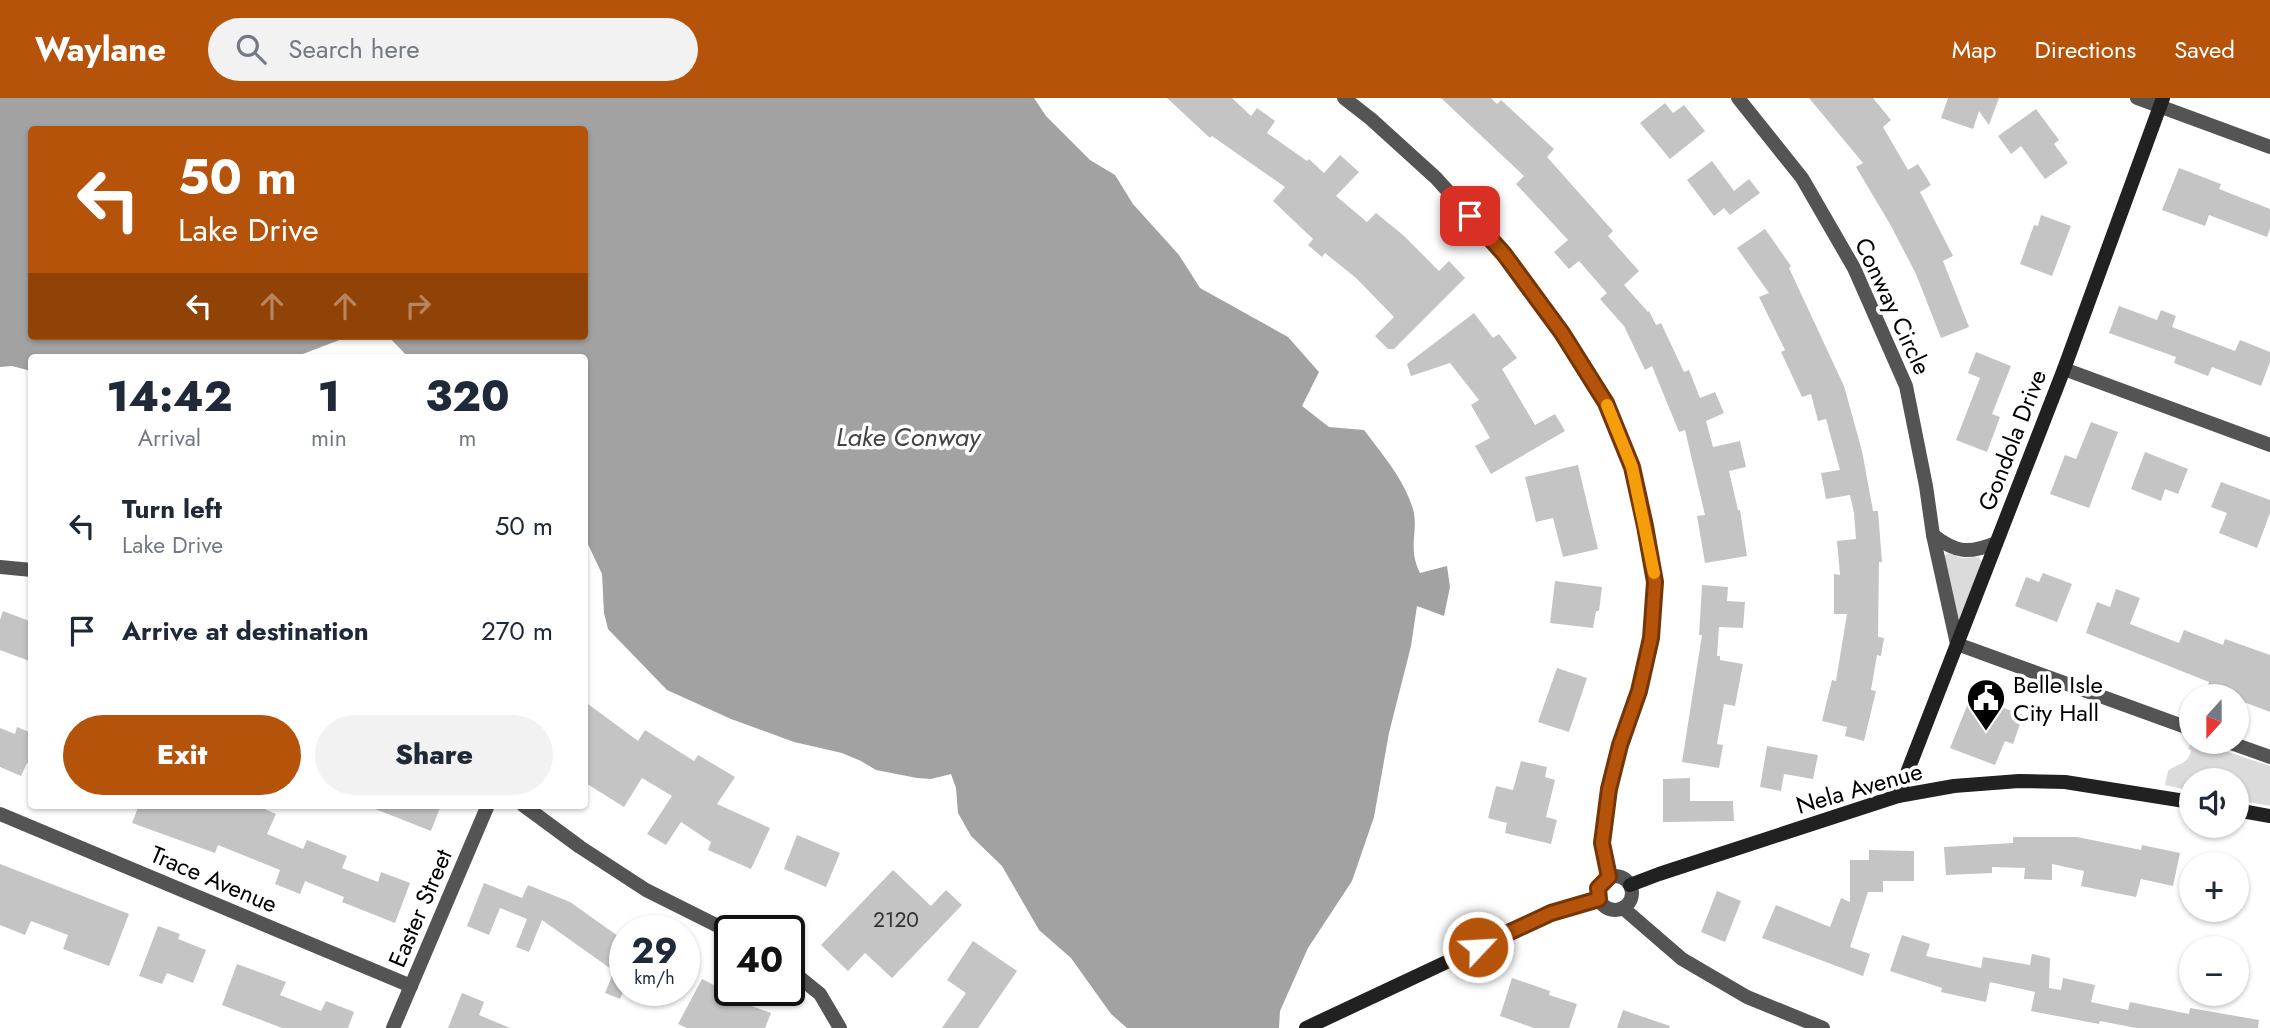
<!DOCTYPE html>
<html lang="en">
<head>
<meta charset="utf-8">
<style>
	:root { --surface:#fff; --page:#f2f2f3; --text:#1f2937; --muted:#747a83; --accent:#b45309 }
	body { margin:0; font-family:Jost,sans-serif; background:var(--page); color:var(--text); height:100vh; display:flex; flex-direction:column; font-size:26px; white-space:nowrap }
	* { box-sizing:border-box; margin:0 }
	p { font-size:23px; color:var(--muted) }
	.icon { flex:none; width:38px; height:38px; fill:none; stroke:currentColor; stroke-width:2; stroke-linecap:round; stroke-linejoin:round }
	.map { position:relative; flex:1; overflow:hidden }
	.side { position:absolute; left:28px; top:256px; width:560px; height:455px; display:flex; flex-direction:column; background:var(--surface); border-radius:7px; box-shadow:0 2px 5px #0004 }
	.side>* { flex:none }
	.hud { position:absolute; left:28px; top:28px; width:560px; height:214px; border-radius:7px; box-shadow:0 2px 5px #0004; background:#b45309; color:#fff; overflow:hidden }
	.needle { width:46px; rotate:201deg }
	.fabs { position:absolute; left:2179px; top:586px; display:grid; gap:14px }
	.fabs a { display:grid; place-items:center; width:70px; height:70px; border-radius:50%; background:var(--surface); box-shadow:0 2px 5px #0004; font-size:35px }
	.speed { position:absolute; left:609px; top:817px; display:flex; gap:14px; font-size:35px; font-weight:700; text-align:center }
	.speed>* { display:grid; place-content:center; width:91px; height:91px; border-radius:50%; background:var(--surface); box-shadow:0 2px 5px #0004; line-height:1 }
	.speed small { font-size:18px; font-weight:400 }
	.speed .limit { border:4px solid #111; border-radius:10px; background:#fff; color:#111 }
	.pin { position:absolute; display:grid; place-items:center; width:60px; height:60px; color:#fff; margin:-30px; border-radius:14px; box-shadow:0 4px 10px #0006 }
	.me { position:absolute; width:77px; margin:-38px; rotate:65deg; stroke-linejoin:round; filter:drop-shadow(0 0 5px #0008) }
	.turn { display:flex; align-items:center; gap:24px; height:147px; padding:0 35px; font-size:32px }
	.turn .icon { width:91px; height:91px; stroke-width:2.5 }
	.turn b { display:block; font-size:49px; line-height:60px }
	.lanes { display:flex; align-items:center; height:66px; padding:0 35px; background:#0003; justify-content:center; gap:35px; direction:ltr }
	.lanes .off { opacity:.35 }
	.eta { display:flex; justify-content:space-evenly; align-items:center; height:119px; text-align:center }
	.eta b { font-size:42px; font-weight:800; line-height:49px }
	.primary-button { display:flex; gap:14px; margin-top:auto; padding:14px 35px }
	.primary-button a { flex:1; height:80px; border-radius:42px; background:var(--accent); color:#fff; font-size:28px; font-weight:800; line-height:80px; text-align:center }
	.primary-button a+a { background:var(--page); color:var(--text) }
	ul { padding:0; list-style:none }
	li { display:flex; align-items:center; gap:21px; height:105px; padding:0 35px }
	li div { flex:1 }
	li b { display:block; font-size:26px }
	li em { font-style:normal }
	header { display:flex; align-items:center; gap:42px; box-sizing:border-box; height:98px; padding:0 35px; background:var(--accent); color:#fff }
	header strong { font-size:33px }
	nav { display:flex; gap:38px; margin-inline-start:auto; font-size:24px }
	.search { width:490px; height:63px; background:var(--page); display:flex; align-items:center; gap:18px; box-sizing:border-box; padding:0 24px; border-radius:38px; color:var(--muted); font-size:26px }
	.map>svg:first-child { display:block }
	.green { fill:#dbdbdb }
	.water { fill:#a2a2a2 }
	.building { fill:#c4c4c4 }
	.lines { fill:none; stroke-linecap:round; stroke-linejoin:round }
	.street { stroke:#545454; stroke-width:14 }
	.secondary { stroke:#212121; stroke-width:14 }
	.route-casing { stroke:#753606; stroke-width:18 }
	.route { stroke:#b45309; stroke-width:12 }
	.slow { stroke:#f59e0b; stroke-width:12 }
	.labels { text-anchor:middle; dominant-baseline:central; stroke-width:7; stroke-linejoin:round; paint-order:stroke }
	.number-label { font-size:21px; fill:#313131 }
	.street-label { font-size:24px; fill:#000; stroke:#fff }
	.poi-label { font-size:24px; fill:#000; stroke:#fff; text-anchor:start }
	.water-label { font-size:26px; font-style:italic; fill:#434343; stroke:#fff }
</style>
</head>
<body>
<header>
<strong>Waylane</strong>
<div class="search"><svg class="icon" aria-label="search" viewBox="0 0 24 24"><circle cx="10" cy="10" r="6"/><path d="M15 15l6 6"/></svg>Search here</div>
<nav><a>Map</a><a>Directions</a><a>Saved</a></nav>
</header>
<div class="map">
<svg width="2270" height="930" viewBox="0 0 2270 930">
	<rect width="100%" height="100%" fill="#fff"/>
	<!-- green -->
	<g class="green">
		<path d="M1948,455L1962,460L1979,459L1982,465L1959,521L1955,523L1944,458Z"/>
		<path d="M2198,644L2270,668V708L2237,702L2236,682H2191V693L2165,687L2168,673C2177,665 2189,667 2191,652L2188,651L2190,647Z"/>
	</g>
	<!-- water -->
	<path class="water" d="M0,0H1034L1046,18L1090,62L1115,77L1133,106L1179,157L1200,190L1288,239L1319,274L1302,308L1329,329L1364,332C1382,356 1404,381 1413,411C1419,434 1407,449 1420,475L1447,468L1450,489L1444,518L1417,508L1411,548L1389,635L1374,719L1352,783L1308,850L1280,913L1279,930H1127L1111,916L1071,860L1039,832L1002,768L971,738L958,715L956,690L951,676L931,681L917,680L876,672L861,663L842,655L794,644L731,621L667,592L608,531L604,515L602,476L585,440L584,259H408L388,238H584V32H32V238H350L295,259H32L31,273L12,268L0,269Z"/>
	<!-- building -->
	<g class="building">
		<path d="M1167,0H1232L1251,18L1257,10L1275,23L1267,35L1307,63L1309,61L1324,75L1340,57L1359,74L1336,98L1367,124L1376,115L1403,137L1439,173L1449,163L1465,180L1394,251H1388L1375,238L1394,219L1356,180L1325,155L1322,159L1308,147L1313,141L1273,103L1285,89L1212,38L1210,40Z"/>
		<path d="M1441,0H1491L1497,6L1501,2L1554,51L1547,59L1613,133L1608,138L1639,173L1624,187L1648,214L1649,213L1656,227L1661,225L1684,274L1689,272L1700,300L1715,294L1724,315L1706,323L1713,349L1740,343L1746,369L1729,373L1738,412H1740L1747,458L1705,465L1697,418L1705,417L1685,332L1679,334L1652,268L1645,272L1624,228L1600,201L1607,195L1579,163L1569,171L1554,154L1568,142L1516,86L1524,78Z"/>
		<path d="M1809,0H1873L1891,22L1883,29L1908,72L1918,66L1931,87L1920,94L1953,158L1943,163L1969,229L1941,240L1916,176L1890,126L1856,69L1863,65Z"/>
		<path d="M1948,0H1999L1989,27L1979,13L1973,31L1941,20Z"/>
		<path d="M1665,5L1673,15L1684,7L1705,33L1670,61L1640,25Z"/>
		<path d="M2036,11L2059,42L2054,46L2068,65L2045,81L2021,48L2011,56L1998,38Z"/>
		<path d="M1712,63L1734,93L1749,81L1760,95L1730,117L1724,110L1714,118L1687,82Z"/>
		<path d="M2179,70L2221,86L2219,91L2270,111V130L2267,139L2209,117L2205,128L2162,112Z"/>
		<path d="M2041,117L2071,128L2052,178L2020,166L2034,127L2038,128Z"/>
		<path d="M1765,131L1791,168L1789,170L1844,288L1862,353L1873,413H1878L1882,464H1879L1878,539L1884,540L1881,558L1877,557L1871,592L1876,593L1864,643L1845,638L1847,629L1822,623L1832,582L1836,583L1847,516H1834V476L1840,477L1837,443L1856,441L1854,415L1850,397L1826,401L1821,375L1840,372L1826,321L1818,323L1811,296L1802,299L1781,254L1785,252L1759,199L1769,195L1737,150Z"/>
		<path d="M2119,208L2157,222L2161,212L2176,218L2172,229L2235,253L2240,242L2270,254V264L2261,288L2212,269L2208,278L2174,265L2176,259L2109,235Z"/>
		<path d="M1474,215L1493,240L1499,236L1517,260L1502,271L1535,327L1555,316L1565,333L1491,376L1475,348L1490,340L1471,307L1479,302L1450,265L1411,278L1407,266Z"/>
		<path d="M1976,254L2011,268L1992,316L2000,319L1987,354L1956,342L1980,280L1968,275Z"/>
		<path d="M2091,324L2118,334L2089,410L2050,396L2065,357L2076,361Z"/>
		<path d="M2145,354L2188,371L2178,396L2165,391L2161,403L2131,391Z"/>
		<path d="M1578,367L1598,451L1563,459L1553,420L1536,424L1525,379Z"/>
		<path d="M2221,384L2270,402V415L2257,450L2219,435L2227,415L2211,409Z"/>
		<path d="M2043,475L2072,486L2057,524L2015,508L2026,479L2039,484Z"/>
		<path d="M1555,483L1602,489L1599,513H1596L1593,530L1550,525Z"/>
		<path d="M1702,487L1728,489L1727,503L1745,504L1743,530L1719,529L1717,558H1720V562L1743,566L1735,608L1724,606L1717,646L1723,647L1719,670L1682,664L1702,537H1699Z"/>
		<path d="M2116,491L2140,500L2130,526L2179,545L2184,532L2223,547L2225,541L2270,557V614L2236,601V598H2229L2207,590L2209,584L2086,535L2097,504L2110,509Z"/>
		<path d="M3,513L32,524V564L0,552V522Z"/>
		<path d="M1557,570L1587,580L1569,634L1538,624Z"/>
		<path d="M1971,598L2023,617L2013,646L2005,643L1995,667L1950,650Z"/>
		<path d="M584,603L638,643L645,632L694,663L698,657L735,679L717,706L770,730L751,771L708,752L711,744L681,724L666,747L647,736L672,698L642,680L624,709L584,684Z"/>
		<path d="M17,629L32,635V667L27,665L21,678L0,669V630L15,636Z"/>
		<path d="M1767,648L1818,657L1813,681L1784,676L1781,693L1760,689Z"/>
		<path d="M1521,663L1547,669L1545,679L1555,682L1546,719L1557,722L1551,746L1505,735L1507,725L1488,720L1496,688L1513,692Z"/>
		<path d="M1690,680V703H1733L1734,723L1663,724V681Z"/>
		<path d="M139,707H255L276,716L267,736L303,751L307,742L347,758L342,770L378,784L381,774L410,785L395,825L342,804L344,799L305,783L300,796L275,786L280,772L218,747L215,755L132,725Z"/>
		<path d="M365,707H441L431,733Z"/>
		<path d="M797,737L840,755L826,789L784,771Z"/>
		<path d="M2013,739H2077L2141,752L2142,747L2180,755L2173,788L2141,781L2136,799L2081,788L2084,773L2052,766V782L2024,781L2025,770L1992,769V775L1946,777L1944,749L2013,745Z"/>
		<path d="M1869,752L1914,753V783H1883V794H1868L1850,849L1870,856L1863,878L1762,840L1776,807L1830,829L1841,800L1850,804V762H1869Z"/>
		<path d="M0,766L129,816L109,868L63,851L68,837L31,823L25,837L0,827Z"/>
		<path d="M893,772L931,808L946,792L962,807L892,880L865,855L848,873L821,847Z"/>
		<path d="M484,785L522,800L528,787L570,804L618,838L612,846L624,852L625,849V889L620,901L605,895L614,873L542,822L529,854L516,849L527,821L500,810L489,837L467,828Z"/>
		<path d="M1717,793L1741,803L1725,844L1701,834Z"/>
		<path d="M158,828L180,836L178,841L206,852L193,885L167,875L162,886L139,878Z"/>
		<path d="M1902,837L1930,846L1926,858L1981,870L1983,859L2030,867L2032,856L2050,860L2049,890L2061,892L2063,880L2095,887L2091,904L2128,912L2130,904L2189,916L2190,910L2259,922L2258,930H2136L2100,923L2099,926L2031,913L2035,894L1990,884L1986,904L1941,894L1942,890L1890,873Z"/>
		<path d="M973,843L1017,873L978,930H942L966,895L947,882Z"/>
		<path d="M237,866L286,884L280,897L321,913L326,903L354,914L348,930H282L222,907Z"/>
		<path d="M1512,880L1550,893L1549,897L1577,906L1569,930H1534L1500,918Z"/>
		<path d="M702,881L740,900L738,903L771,915L765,930H687L678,926Z"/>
		<path d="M462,895L484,904L479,917L510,930H448Z"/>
		<path d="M1623,912L1670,928L1669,930H1617Z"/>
	</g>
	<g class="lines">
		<!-- street -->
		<g class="street">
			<path d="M1344,0L1371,21L1436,80L1505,156L1562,235L1606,305L1632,369L1655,484L1651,540L1639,593L1620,647L1609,691L1602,745L1609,779"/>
			<path d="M1738,0L1802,80L1854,170L1906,288L1926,388L1933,437L1957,546L2191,631"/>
			<path d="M2137,0L2270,49"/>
			<path d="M2064,271L2270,347"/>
			<path d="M1933,437C1956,455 1969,456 1996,445"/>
			<path d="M0,469L32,472"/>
			<path d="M2228,644L2270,659"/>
			<path d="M523,707L580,749L646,792L730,834"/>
			<path d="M0,716L411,888"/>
			<circle cx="1615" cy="795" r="17"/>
			<path d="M1623,810L1682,861L1747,899L1823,930"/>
			<path d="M789,871L820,896L840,930"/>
			<path d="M393,930L488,707"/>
		</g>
		<!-- secondary -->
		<g class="secondary">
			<path d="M1898,698L2064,271L2163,0"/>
			<path d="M2236,712L2270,718"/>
			<path d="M1630,787L1659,776L1898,698L1954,688L2019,683L2065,684L2191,704"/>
			<path d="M1306,930L1551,815L1599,801"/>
		</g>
	</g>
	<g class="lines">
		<!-- route casing -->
		<g class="route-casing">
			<path id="route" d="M1470,118L1504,156L1562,235L1606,305L1632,369L1645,428L1655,484L1651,540L1639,593L1620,647L1609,691L1602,745L1609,779L1598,790L1599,801L1551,815L1478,849"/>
		</g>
		<!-- route -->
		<use href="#route" class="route"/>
		<!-- slow -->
		<path class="slow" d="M1607,307L1632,369L1654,475"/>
	</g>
	<!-- icons -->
	<defs>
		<g id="civic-pin" transform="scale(2.0125)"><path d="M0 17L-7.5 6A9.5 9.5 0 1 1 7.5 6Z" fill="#000" stroke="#fff"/><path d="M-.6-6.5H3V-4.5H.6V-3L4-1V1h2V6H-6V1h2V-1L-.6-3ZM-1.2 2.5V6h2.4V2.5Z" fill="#fff"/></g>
	</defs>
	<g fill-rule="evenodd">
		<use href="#civic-pin" x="1986" y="600"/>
	</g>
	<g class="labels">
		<!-- number labels -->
		<g class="number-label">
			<text x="896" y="822">2120</text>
		</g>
		<!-- street labels -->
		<g class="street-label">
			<text transform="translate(1893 208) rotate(65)">Conway Circle</text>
			<text transform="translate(2012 342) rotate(-69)">Gondola Drive</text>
			<text transform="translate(1859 690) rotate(-16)">Nela Avenue</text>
			<text transform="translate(214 781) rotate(23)">Trace Avenue</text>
			<text transform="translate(420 810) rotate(-67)">Easter Street</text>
		</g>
		<!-- poi labels -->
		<g class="poi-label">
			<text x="2013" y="586">Belle Isle<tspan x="2013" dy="28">City Hall</tspan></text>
		</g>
		<!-- water labels -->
		<g class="water-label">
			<text x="908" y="339">Lake Conway</text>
		</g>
	</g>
</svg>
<div class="fabs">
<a><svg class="needle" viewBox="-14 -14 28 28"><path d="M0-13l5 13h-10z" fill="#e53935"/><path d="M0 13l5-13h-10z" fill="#747a83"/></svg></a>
<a><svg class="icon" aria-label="sound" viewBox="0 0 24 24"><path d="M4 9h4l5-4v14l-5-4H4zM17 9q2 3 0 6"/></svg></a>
<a>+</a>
<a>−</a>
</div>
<div class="speed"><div>29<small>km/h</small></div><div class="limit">40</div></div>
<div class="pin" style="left:1470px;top:118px;background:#d93025"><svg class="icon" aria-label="arrive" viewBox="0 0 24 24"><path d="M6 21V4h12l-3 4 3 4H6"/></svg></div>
<svg class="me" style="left:1478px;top:849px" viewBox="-20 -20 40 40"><circle r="17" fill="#b45309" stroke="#fff" stroke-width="3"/><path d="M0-11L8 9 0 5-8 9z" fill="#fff"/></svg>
<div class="hud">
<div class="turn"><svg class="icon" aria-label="left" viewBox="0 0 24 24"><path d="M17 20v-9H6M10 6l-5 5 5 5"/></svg><div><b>50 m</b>Lake Drive</div></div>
<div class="lanes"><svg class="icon" aria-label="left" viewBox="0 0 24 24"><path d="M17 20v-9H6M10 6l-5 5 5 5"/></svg><svg class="icon off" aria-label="ahead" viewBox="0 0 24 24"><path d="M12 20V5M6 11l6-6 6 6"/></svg><svg class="icon off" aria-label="ahead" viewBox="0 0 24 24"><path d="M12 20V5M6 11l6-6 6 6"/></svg><svg class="icon off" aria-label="right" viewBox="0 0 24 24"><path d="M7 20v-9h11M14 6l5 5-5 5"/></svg></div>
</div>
<section class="side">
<div class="eta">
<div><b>14:42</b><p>Arrival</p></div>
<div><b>1</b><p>min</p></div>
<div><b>320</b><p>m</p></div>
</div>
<ul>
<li><svg class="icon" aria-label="left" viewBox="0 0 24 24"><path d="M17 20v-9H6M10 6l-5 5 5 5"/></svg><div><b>Turn left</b><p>Lake Drive</p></div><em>50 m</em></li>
<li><svg class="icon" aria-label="arrive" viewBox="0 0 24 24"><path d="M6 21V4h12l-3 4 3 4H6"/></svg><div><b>Arrive at destination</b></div><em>270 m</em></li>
</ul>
<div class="primary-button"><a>Exit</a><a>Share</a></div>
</section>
</div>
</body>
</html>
